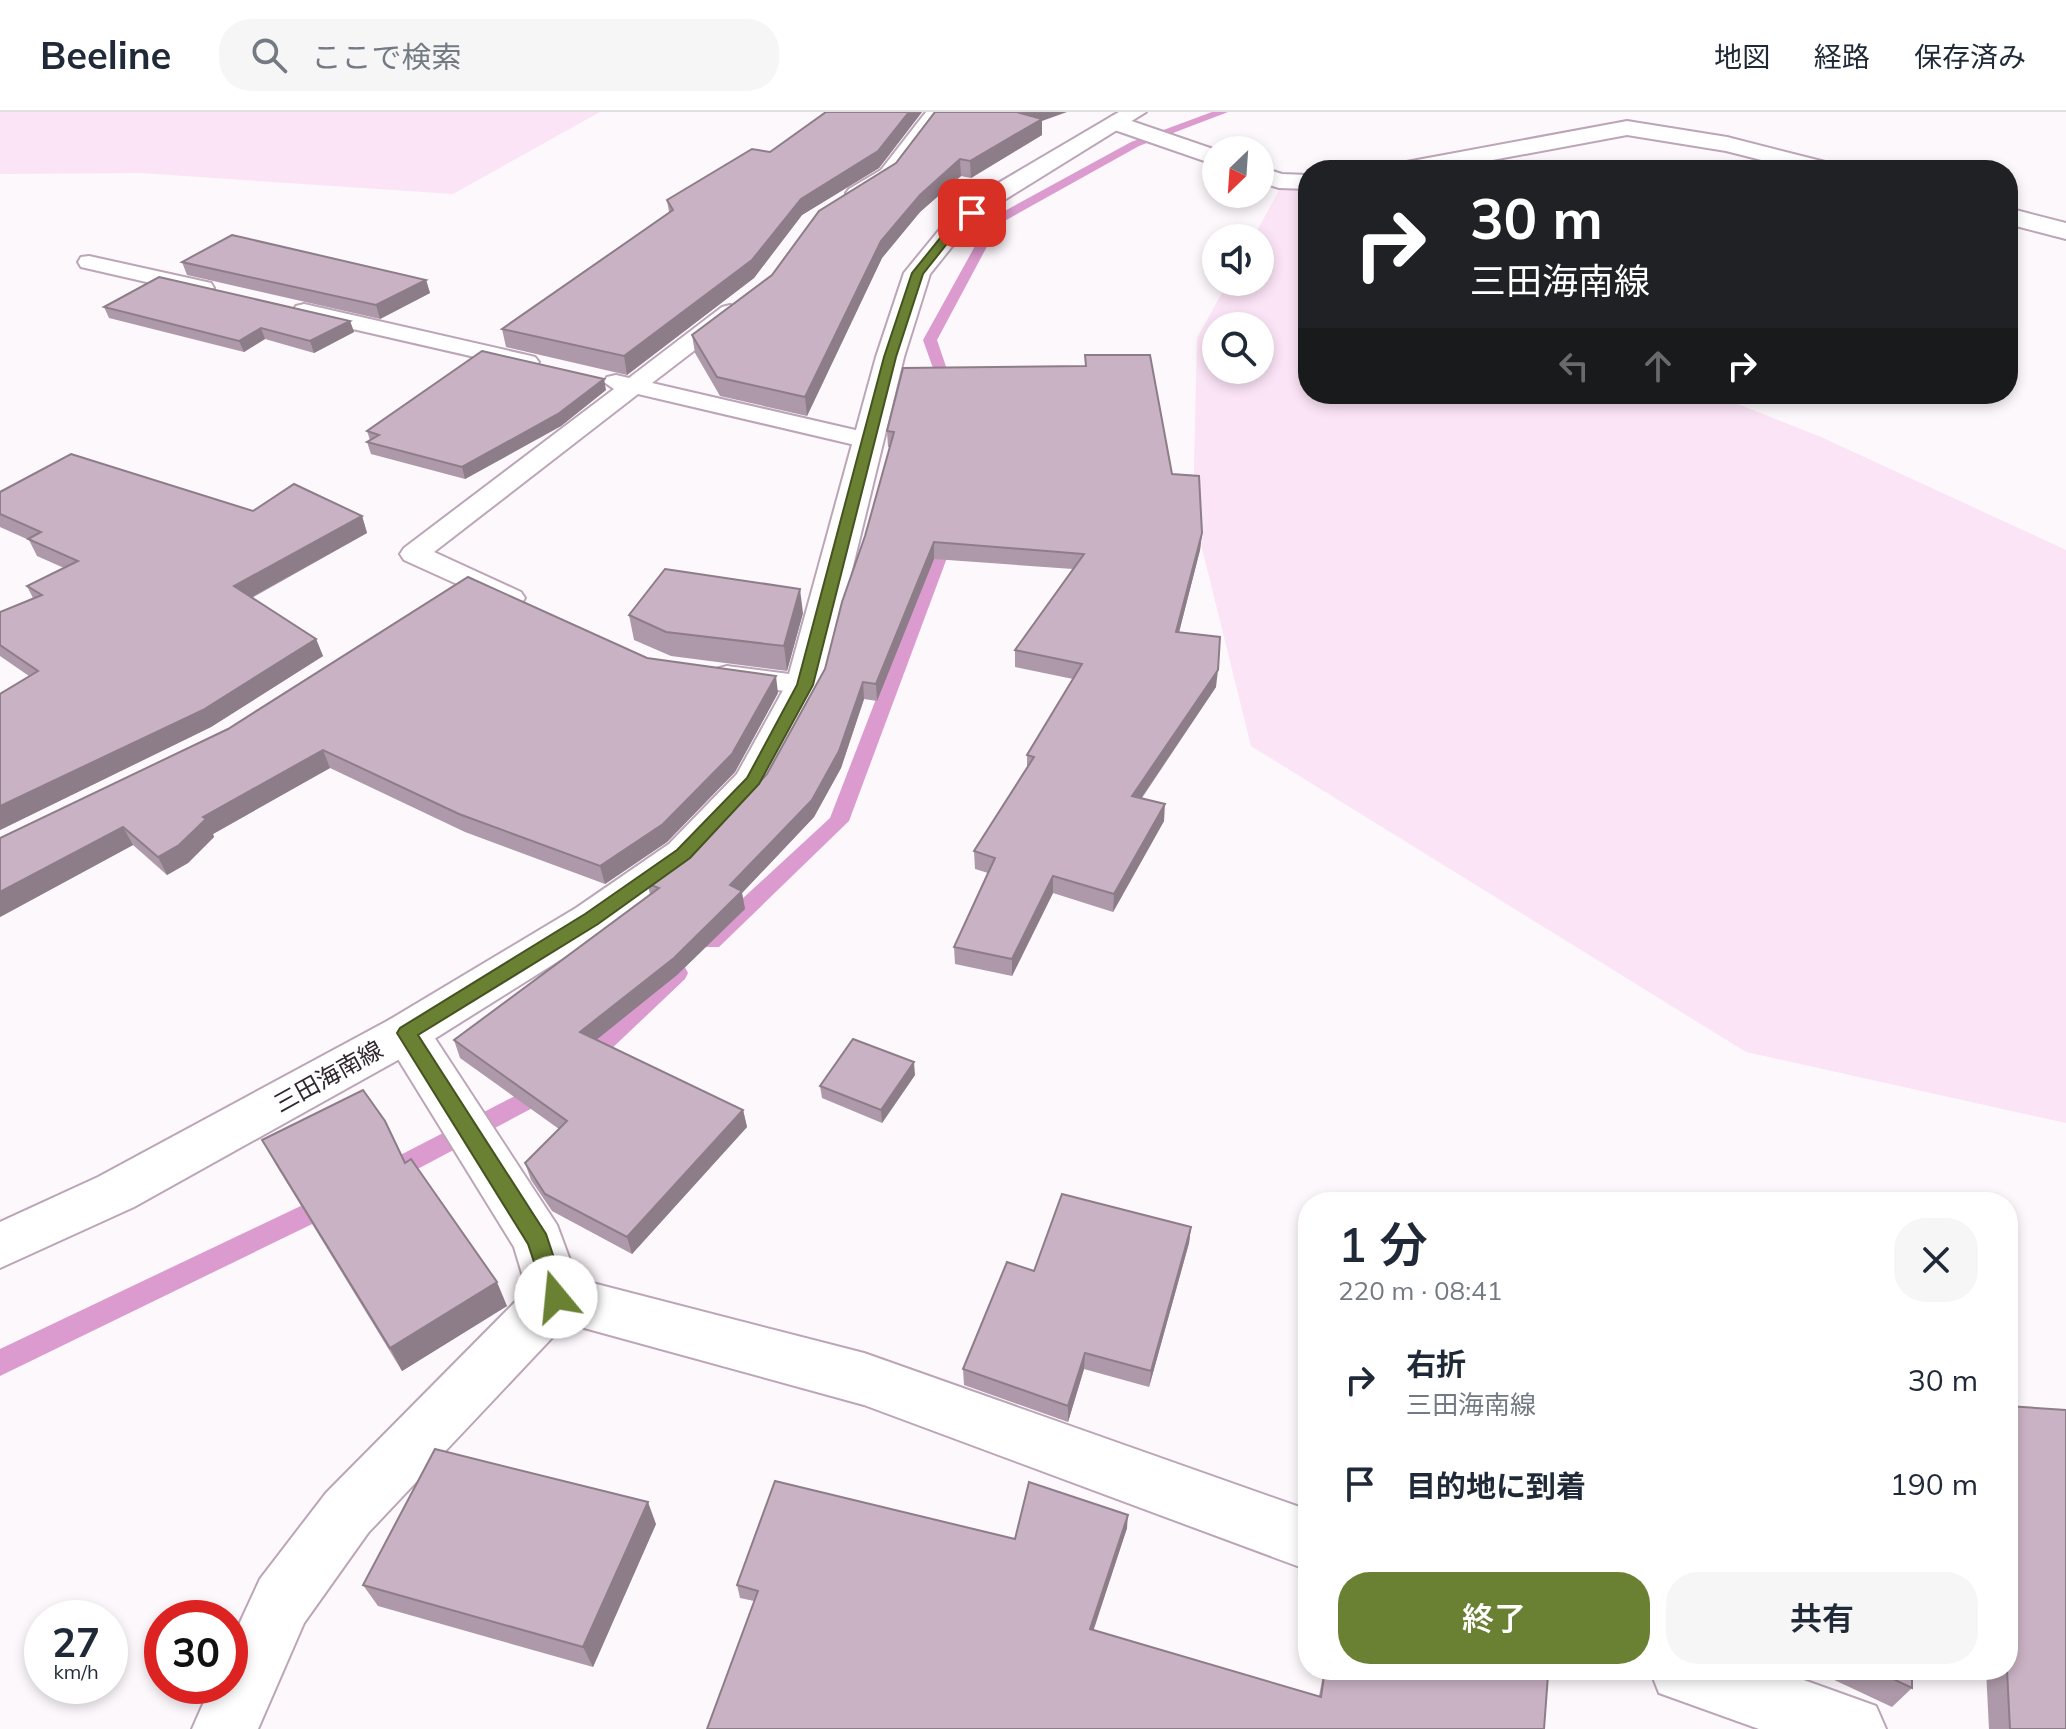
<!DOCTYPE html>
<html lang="ja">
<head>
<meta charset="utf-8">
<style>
	:root { --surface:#fff; --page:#f6f6f7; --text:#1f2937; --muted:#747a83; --line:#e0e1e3; --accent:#6a8032 }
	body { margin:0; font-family:Mulish,"Noto Sans JP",sans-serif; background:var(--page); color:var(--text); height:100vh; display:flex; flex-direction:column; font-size:30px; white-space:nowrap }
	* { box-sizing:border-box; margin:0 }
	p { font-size:26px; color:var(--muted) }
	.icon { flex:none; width:44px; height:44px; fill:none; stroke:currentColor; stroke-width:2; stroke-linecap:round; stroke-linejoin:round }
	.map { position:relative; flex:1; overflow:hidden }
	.drawer { position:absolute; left:1298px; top:1080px; width:720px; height:488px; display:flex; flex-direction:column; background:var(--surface); border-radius:32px; box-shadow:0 4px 12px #0003 }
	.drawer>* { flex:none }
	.guide { position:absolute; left:1298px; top:48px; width:720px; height:244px; border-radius:32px; box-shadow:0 4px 12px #0003; background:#202124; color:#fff; overflow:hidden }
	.needle { width:52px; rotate:205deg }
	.fabs { position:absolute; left:1202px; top:24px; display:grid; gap:16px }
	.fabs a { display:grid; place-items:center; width:72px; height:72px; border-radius:50%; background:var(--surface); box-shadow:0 4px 12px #0003; font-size:40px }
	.speed { position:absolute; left:24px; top:1488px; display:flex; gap:16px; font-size:40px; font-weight:700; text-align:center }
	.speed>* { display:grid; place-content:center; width:104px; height:104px; border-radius:50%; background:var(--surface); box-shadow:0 4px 12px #0003; line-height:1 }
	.speed small { font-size:20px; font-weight:400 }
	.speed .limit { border:12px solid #d22; background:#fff; color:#111 }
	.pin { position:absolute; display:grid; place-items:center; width:68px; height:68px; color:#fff; margin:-34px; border-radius:16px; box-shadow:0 4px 12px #0006 }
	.me { position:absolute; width:88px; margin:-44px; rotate:343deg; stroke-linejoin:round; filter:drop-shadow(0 0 6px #0008) }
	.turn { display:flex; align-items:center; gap:28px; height:168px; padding:0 40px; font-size:36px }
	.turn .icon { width:104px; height:104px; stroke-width:2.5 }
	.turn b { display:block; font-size:56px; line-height:68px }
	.lanes { display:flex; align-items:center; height:76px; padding:0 40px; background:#0003; justify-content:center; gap:40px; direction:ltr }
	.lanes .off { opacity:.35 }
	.round { display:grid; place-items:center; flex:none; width:84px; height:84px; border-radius:32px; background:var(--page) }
	.overview { display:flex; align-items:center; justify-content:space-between; height:136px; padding:0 40px }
	h1 { font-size:48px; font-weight:600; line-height:60px }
	.action { display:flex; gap:16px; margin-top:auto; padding:16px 40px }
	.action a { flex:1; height:92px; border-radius:32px; background:var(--accent); color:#fff; font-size:32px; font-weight:600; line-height:92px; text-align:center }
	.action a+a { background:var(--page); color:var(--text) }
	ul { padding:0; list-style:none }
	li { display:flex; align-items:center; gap:24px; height:104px; padding:0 40px }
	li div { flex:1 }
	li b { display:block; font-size:30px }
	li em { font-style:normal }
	header { display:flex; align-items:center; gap:48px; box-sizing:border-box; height:112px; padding:0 40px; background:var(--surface); border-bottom:2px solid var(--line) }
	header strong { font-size:38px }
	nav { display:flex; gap:44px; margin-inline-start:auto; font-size:28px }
	.search { width:560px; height:72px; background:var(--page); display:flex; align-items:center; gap:20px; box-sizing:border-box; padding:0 28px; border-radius:32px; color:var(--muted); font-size:30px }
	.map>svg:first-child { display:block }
	.green { fill:#fbe4f6; fill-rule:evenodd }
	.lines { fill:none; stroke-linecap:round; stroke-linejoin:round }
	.stream { fill:#db9bcf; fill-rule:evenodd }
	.service-casing { stroke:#bca5b7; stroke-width:4 }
	.minor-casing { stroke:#bca5b7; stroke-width:4 }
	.secondary-casing { stroke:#bca5b7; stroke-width:4 }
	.service { fill:#fff; fill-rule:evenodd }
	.minor { fill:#fff; fill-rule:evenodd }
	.secondary { fill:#fff; fill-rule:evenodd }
	.wall { fill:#ad99a9 }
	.shaded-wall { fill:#8d7d89 }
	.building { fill:#c9b2c4; stroke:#8d7d89; stroke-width:2 }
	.route { fill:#6a8032; stroke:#455320; stroke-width:2 }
	.labels { text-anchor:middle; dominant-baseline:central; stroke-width:8; stroke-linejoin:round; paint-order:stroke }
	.street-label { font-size:24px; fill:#31282f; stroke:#fff }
</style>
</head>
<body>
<header>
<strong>Beeline</strong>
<div class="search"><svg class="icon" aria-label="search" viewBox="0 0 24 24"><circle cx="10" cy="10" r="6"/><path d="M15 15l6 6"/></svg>ここで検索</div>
<nav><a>地図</a><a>経路</a><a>保存済み</a></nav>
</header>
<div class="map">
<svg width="2066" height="1617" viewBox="0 0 2066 1617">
	<rect width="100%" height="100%" fill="#fdf8fc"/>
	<!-- green -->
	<g class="green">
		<path d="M0,0H600L453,82L140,61L0,62Z"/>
		<path d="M1283,71L1308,77V282H1712L1821,325L2066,438V1011L1746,940L1251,634L1193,400L1197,226L1228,170H1260V126H1253ZM1216,214H1260V258H1216Z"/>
	</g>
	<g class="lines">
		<!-- stream -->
		<g class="stream">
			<path d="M1212,0H1228L1139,34L999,112L937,228L956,284L954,287H944L923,228L990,107L1131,30Z"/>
			<path d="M949,414L957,419L849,709L719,835H703L700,829L703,823L830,706L941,419Z"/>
			<path d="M677,853L685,855L688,861L685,867L588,959L580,961L572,959L568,952L572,945L669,855Z"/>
			<path d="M546,968L555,970L558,977L555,984L395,1069L386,1072L377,1069L373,1062L377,1055Z"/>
			<path d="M330,1080L339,1083L343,1091L339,1099L0,1264V1237Z"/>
		</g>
		<!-- service casing -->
		<g class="service-casing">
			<g id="service">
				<path d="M926,0H944C927,25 884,94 849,85L846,81L849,77L881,58Z"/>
				<path d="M89,144L211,171L214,176L203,183L81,155L78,150L81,145Z"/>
				<path d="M304,192L527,243L535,245L539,250L535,255L527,257L296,204L293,199L296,194Z"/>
				<path d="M730,193L738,195L741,200L738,205L652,271L877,323L881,328L877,333L868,336L638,282L434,440L521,480L525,486L521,492L511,495L501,492L404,448L400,442L404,436L614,277L604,270L607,265L616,263L629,266L722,195Z"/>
				<path d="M727,554L805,564L816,566L820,573L816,580L805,582L716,569L712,563L716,557Z"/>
			</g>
		</g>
		<!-- minor casing -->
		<g class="minor-casing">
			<g id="minor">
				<path d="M1114,3L1216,38V53L1106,15L1103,10Z"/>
				<path d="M1627,9L1727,25L1837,53L1841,58H1801L1726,39L1627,23L1439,58H1389L1393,53L1401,51Z"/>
				<path d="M1260,55L1282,62L1308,63V77L1279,76L1260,70Z"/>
				<path d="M2008,96L2066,111V127L2008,112Z"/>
				<path d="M406,903L423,908L557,1113L577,1167L864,1241L1308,1398V1458L864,1293L566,1211L368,1421L304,1511L258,1617H192L211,1574H230V1532L260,1467L326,1381L527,1178L514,1135L382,921L389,908Z"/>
				<path d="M1650,1558H1776L1876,1594L1886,1617H1759L1659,1581Z"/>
			</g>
		</g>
		<!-- secondary casing -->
		<g class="secondary-casing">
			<path id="secondary" d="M1119,0H1146L1001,90L962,122L930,162L904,245L824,573L767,678L699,752L608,818L423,934L134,1095L0,1156V1110L98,1065L389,908L576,796L669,732L737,662L786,573L876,245L904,161L944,112L983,80Z"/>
		</g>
		<!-- service -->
		<use href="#service" class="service"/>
		<!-- minor -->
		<use href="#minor" class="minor"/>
		<!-- secondary -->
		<use href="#secondary" class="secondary"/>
	</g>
	<!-- wall -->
	<g class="wall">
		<path d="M826,0H922L879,56L802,103L754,166L627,263L506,235L502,217L669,100L667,88L770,40Z"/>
		<path d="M1042,9V23L971,66L961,64L920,100L882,146L807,304L720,284L695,241L692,223L772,163L896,51Z"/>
		<path d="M182,150L426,168L430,181L380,207L187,163Z"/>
		<path d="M104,195L350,209L354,220L314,241L265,227L244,240L109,206Z"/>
		<path d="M1085,243L1172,362L1202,421L1200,438L1179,520L1216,575L1142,686L1164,709L1113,800L1053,781L1012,864L955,852L954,835L988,761L975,757L974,739L1027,655V643L1073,567L1015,555V538L1073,457L934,447L877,589L864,587L841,656L814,705L742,781L745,797L677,863L596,928L743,998L747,1015L632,1142L552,1099L531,1068L525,1051L559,1017L460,946L454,928L650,783L648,772L698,737L767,662L825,557L865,424L890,335H888L887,319L1085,254Z"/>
		<path d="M606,278L561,314L465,367L371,342L367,330L370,328L367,319Z"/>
		<path d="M0,380L253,399L362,404L367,421L252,486L316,527L323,544L211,615L0,718V582L29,564L0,544V500L33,486L27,474L64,456L37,444L29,428L0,415Z"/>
		<path d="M803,501L787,559L671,544L634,528L629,503Z"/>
		<path d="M647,546L778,581L735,660L667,730L605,772L465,720L330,656L213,722L214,725L188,751L167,763L133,733L0,805V726Z"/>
		<path d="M915,963L882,1011L822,986L820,974Z"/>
		<path d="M262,1028L405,1051L507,1194L402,1259L276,1053Z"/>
		<path d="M1191,1115L1189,1131L1149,1275L1084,1257L1068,1310L964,1273L963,1257L1034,1159Z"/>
		<path d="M656,1412L593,1555L378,1494L363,1473Z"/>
		<path d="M1127,1416L1093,1518L1319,1584L1324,1558H1535L1544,1617H707L754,1489L740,1486L737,1473L1015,1427Z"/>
		<path d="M1813,1558H1912V1576L1892,1595Z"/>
		<path d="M1986,1558H2008L2066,1617H1989Z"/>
	</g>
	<!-- shaded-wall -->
	<g class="shaded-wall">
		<path d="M909,0H922L879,56L802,103L754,166L627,263L624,244L801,87Z"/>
		<path d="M1022,0H1067L1042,9V23L971,66L970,49L1020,16Z"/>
		<path d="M960,47L961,64L920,100L882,146L807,304L805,285L881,129L920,83Z"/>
		<path d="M426,168L430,181L380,207L376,193Z"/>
		<path d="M350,209L354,220L314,241L310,229Z"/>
		<path d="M261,216L265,227L244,240L239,229Z"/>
		<path d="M604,267L606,278L561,314L465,367L462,355Z"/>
		<path d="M362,404L367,421L241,491L234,474Z"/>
		<path d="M1202,421L1200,438L1175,536L1176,520Z"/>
		<path d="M934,430V447L877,589L876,572Z"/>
		<path d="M800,477L803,501L787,559L784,534Z"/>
		<path d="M316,527L323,544L211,615L0,718V694Z"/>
		<path d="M1218,558L1216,575L1131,701L1132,684Z"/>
		<path d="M776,564L778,581L735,660L667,730L605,772L600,754Z"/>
		<path d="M863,570L864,587L841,656L814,705L742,781L745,797L677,863L585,937L580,920L730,773Z"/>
		<path d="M323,638L330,656L213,722L214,725L188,751L167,763L158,745L203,705Z"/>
		<path d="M1165,692L1164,709L1113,800L1114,782Z"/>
		<path d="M123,715L133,733L0,805V780Z"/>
		<path d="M1053,764V781L1012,864V847Z"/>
		<path d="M914,950L915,963L882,1011L881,998Z"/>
		<path d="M743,998L747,1015L632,1142L627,1125Z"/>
		<path d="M1191,1115L1189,1131L1149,1275L1151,1259Z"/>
		<path d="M497,1170L507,1194L402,1259L390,1236Z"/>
		<path d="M1085,1241L1084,1257L1068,1310V1294Z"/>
		<path d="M648,1390L656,1412L593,1555L583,1535Z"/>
		<path d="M1128,1403L1127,1416L1090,1529V1517Z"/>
	</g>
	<!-- building -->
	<g class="building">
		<path d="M826,0H909L878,39L801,87L752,148L624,244L502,217L673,98L667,88L752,37L770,40Z"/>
		<path d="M935,0H1022L1020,1L1042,7L970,49L960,47L920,83L881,129L805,285L717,265L692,223L772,163L819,99L896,51Z"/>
		<path d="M232,123L426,168L376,193L182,150Z"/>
		<path d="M159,165L350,209L310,229L261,216L239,229L104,195Z"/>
		<path d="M482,239L604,267L558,302L462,355L367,330L379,323L367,319Z"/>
		<path d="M1085,243H1150L1172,362L1199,364L1202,421L1176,520L1220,525L1218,558L1132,684L1165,692L1114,782L1053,764L1012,847L954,835L995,746L974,739L1034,645L1027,643L1082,552L1015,538L1084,442L934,430L876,572L863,570L839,639L812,688L730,773L742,779L674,846L580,920L743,998L627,1125L545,1082L525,1051L567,1009L454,928L659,776L648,772L698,737L767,662L825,557L842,490L865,424L894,320L887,319L903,256L1086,254Z"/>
		<path d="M71,342L253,399L294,372L362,404L234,474L316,527L203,598L0,694V582L38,559L0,533V500L42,483L27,474L78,449L28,427L41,420L0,402V380Z"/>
		<path d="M665,457L800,477L784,534L666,520L629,503Z"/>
		<path d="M468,465L647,546L776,564L732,642L663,712L600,754L459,702L323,638L203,705L206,707L179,733L158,745L123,715L0,780V726L228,617Z"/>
		<path d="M853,927L914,950L881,998L820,974Z"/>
		<path d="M363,978L385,1009L405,1051L411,1047L497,1170L390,1236L262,1028Z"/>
		<path d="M1062,1082L1191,1115L1151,1259L1085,1241L1068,1294L963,1257L1007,1150L1034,1159Z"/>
		<path d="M2008,1294L2066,1298V1617H2010L2007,1558H2008Z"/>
		<path d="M435,1337L648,1390L583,1535L363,1473Z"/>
		<path d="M775,1369L1015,1427L1029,1370L1128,1403L1090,1517L1321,1585L1325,1558H1535L1548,1563L1544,1617H707L758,1479L737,1473Z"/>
		<path d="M1874,1558H1912V1576Z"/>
	</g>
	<!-- route -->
	<path class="route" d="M969,99L978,101L957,119L923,162L896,245L813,573L759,672L690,746L598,812L418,923L546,1122L567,1185L564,1192L556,1195L548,1192L528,1132L397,921L400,916L585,802L677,738L747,666L797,573L884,245L912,161L949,115Z"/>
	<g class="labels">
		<!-- street labels -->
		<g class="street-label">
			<text transform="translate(328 964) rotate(-29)">三田海南線</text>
		</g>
	</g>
</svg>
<div class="fabs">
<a><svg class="needle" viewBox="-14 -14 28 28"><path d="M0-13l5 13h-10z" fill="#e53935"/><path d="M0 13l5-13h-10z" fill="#747a83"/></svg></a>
<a><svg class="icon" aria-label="sound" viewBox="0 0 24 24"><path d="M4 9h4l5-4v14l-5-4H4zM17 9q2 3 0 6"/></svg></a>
<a><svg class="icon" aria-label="search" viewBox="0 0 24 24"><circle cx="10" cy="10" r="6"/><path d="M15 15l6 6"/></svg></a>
</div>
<div class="speed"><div>27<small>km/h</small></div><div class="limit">30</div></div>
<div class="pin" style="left:972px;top:101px;background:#d93025"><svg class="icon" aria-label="arrive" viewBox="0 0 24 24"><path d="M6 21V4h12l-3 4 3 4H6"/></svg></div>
<svg class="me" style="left:556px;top:1185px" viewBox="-20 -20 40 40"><circle r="19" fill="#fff"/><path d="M0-13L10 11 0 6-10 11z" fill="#6a8032"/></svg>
<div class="guide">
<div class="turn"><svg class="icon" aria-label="right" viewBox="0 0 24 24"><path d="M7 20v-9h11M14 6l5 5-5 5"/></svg><div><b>30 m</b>三田海南線</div></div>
<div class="lanes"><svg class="icon off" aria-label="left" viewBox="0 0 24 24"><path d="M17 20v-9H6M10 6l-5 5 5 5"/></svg><svg class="icon off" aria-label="ahead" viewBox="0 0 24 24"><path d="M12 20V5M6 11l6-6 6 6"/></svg><svg class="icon" aria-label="right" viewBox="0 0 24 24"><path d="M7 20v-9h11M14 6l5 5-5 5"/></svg></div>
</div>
<section class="drawer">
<div class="overview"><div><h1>1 分</h1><p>220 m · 08:41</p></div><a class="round"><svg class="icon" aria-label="close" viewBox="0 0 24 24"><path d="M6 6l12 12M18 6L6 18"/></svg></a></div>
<ul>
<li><svg class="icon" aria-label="right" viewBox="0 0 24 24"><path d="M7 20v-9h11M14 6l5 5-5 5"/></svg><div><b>右折</b><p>三田海南線</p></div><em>30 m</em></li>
<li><svg class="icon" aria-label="arrive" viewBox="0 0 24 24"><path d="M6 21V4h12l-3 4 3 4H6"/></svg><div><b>目的地に到着</b></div><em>190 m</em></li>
</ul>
<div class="action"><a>終了</a><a>共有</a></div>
</section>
</div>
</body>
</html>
